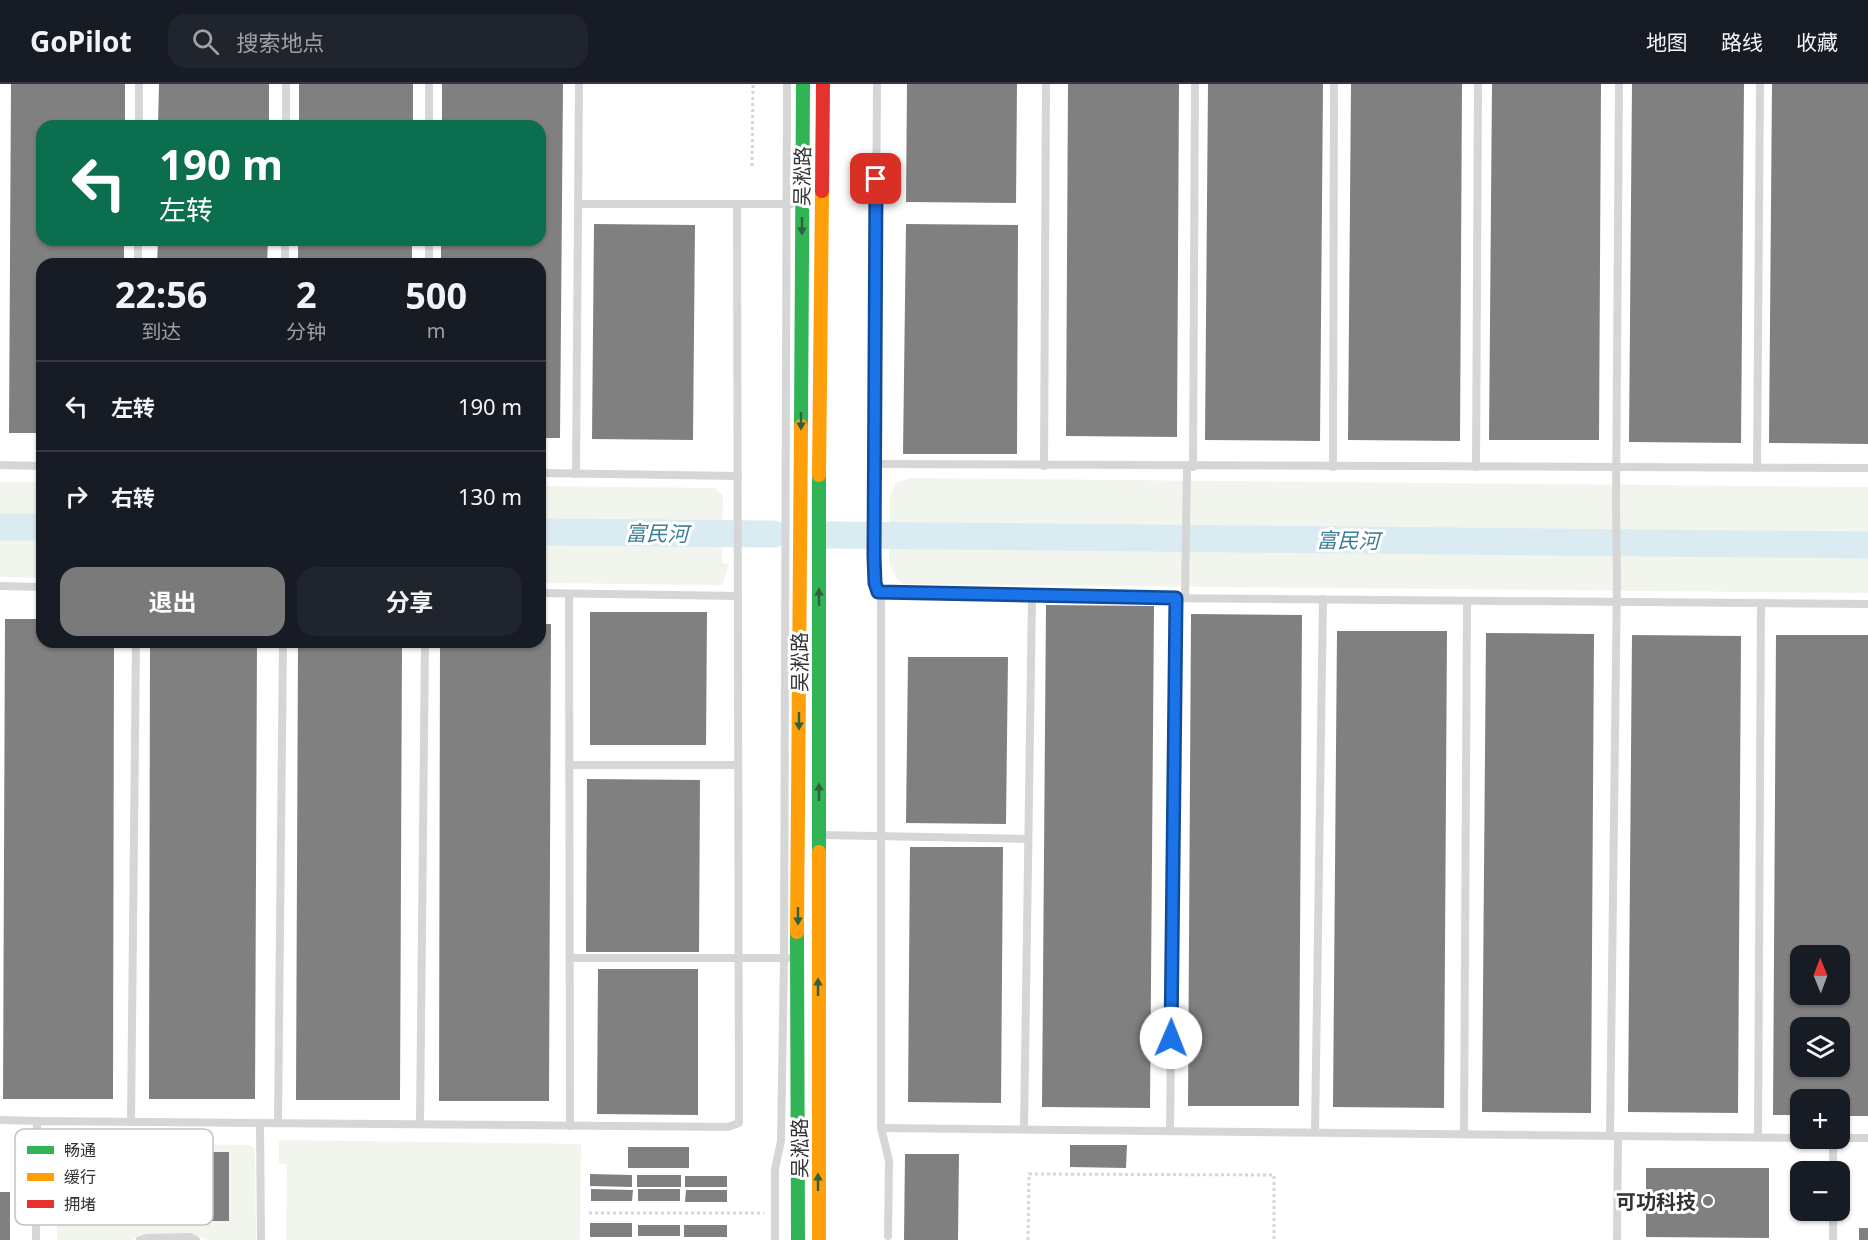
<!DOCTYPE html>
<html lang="zh">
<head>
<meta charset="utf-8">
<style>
	:root { --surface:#171b24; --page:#20242c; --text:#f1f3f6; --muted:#9ea1a6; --line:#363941; --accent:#7a7a7a }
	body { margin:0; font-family:"Noto Sans","Noto Sans SC",sans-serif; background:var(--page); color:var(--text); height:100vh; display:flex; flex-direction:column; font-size:22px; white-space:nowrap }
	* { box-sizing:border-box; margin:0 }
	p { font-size:20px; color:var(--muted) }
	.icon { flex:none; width:33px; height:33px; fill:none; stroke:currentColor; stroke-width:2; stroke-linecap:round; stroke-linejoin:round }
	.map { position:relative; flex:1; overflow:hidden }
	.sheet { position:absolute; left:36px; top:174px; width:510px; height:390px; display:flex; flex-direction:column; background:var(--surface); border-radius:18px; box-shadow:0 2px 4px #0004 }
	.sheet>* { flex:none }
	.top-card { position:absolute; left:36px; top:36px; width:510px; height:126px; border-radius:18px; box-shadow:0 2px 4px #0004; background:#0b6e4f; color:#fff; overflow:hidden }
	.needle { width:39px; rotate:359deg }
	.tools { position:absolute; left:1790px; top:861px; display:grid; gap:12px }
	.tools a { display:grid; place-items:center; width:60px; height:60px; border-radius:12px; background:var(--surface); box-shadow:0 2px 4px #0004; font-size:30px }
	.pin { position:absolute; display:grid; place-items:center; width:51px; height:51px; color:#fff; margin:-26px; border-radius:12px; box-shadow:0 3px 9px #0006 }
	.me { position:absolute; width:66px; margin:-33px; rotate:1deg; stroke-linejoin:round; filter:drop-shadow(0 0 4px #0008) }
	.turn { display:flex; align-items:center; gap:21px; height:126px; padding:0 24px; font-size:27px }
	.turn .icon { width:78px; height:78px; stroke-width:2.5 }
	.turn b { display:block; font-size:42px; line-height:51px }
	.eta { display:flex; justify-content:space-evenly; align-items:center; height:102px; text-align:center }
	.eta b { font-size:36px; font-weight:700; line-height:42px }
	.action { display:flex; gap:12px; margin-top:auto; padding:12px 24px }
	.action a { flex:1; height:69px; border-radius:18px; background:var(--accent); color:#fff; font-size:24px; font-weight:700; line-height:69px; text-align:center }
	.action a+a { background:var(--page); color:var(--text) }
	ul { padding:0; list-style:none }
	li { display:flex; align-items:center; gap:18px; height:90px; padding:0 24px; border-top:2px solid var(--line) }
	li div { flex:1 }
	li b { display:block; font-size:22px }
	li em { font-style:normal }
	header { display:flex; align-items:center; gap:36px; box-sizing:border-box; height:84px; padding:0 30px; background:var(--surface); border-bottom:2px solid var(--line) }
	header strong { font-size:28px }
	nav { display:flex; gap:33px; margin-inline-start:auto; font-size:21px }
	.search { width:420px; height:54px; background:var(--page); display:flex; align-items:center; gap:15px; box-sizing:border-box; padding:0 21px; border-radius:18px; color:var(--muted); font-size:22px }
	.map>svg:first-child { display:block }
	.green { fill:#f2f5ed }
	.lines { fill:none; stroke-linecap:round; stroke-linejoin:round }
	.river { stroke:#dbebf2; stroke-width:27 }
	.building { fill:#808080; fill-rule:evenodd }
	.path { stroke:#d6d6d6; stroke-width:3; stroke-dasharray:3 3; stroke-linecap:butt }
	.lane { stroke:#d6d6d6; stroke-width:8 }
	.fast { stroke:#30b455; stroke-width:14 }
	.slow { stroke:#ff9f0a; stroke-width:14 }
	.jam { stroke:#e5322d; stroke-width:14 }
	.oneway { fill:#31603e }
	.route-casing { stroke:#114b97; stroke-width:15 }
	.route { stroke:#1a73e8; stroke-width:10 }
	.poi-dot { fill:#7a7a7a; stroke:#fff; stroke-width:2 }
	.labels { text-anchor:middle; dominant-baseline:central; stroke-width:6; stroke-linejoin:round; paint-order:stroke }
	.street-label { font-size:20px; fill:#323232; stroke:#fff }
	.poi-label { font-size:20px; font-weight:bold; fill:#323232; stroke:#fff; text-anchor:end }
	.water-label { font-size:21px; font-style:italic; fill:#3e7d97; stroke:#fff }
	.key { fill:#fff; stroke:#c2c2c2; stroke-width:1.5 }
	.key-label { font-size:16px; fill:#323232 }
</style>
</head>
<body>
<header>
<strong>GoPilot</strong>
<div class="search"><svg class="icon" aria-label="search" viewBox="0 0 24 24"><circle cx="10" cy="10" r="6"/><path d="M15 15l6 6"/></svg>搜索地点</div>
<nav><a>地图</a><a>路线</a><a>收藏</a></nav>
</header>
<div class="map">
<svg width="1868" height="1156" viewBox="0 0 1868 1156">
	<rect width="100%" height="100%" fill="#fff"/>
	<!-- green -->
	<g class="green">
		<path d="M910,394L1868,403V509L903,500L897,495L889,479L890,412L896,399Z"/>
		<path d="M0,398H42V494L0,493Z"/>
		<path d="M540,402L715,404L723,412L722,479L729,480L722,501L540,499Z"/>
		<path d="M279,1056L581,1060L580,1156H286L287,1080L279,1079Z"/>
		<path d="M72,1058L250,1061L255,1065L256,1156H208L198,1152L141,1153L131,1156H57V1067L62,1060Z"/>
	</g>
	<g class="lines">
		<!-- river -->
		<g class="river">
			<path d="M0,443H42"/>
			<path d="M540,448L774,450"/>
			<path d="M828,451L1868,461"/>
		</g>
	</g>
	<!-- building -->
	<g class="building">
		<path d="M11,0H125V42H42V156H124V180H42V349H9Z"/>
		<path d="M159,0H269V42H158Z"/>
		<rect x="299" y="0" width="114" height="42"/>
		<path d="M442,0H563L560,354H540V180H441V156H540V42H442Z"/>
		<path d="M907,0H1017L1016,119L906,118Z"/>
		<path d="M1068,0H1179L1177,353L1066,352Z"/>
		<path d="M1208,0H1323L1320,357L1205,356Z"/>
		<path d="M1351,0H1462L1460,357L1348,356Z"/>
		<path d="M1492,0H1601L1599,356H1489Z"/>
		<path d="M1632,0H1744L1741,359L1629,358Z"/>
		<path d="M1772,0H1868V360L1769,359Z"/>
		<path d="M594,140L695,141L693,356L592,355Z"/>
		<path d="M906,140L1018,141L1017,370H903Z"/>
		<path d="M158,156H268L267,180H157Z"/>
		<rect x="298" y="156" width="114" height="24"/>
		<path d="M1046,521L1154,522L1150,1024L1042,1023Z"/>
		<path d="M590,528H707L706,661H590Z"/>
		<path d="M1191,530L1302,531L1299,1022H1188Z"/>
		<path d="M5,535H42V558H114L113,1015H3Z"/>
		<path d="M540,540H551L549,1017H439L440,558H540Z"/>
		<path d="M1337,547H1447L1444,1024L1333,1023Z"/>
		<path d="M1486,549L1594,550L1591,1029L1482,1028Z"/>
		<path d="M1632,551L1741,552L1738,1029L1628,1028Z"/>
		<path d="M1776,551H1868V1032H1839V1016H1800V1031H1773ZM1800,872H1839V910H1800ZM1800,944H1839V982H1800Z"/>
		<path d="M150,558H257L255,1015H149Z"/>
		<path d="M298,558H402L400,1016H296Z"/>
		<path d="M908,573H1008L1006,740L906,739Z"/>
		<path d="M587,695L700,696L699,868H586Z"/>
		<path d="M910,763H1003L1001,1019L908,1018Z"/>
		<path d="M598,885H698V1031L597,1030Z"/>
		<path d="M1070,1061H1127L1126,1084L1070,1083Z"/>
		<rect x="628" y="1063" width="61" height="21"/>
		<rect x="106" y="1068" width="123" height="69"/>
		<path d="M905,1070H959L958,1156H904Z"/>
		<path d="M1646,1084H1769V1154L1646,1153Z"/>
		<path d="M590,1090L632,1091V1103L590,1102Z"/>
		<rect x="637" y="1091" width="44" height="12"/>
		<rect x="685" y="1092" width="42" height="11"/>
		<path d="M591,1105L633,1106L632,1117H591Z"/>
		<rect x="638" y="1105" width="42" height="12"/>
		<path d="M686,1106H727V1118H685Z"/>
		<rect x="0" y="1108" width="10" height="48"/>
		<rect x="590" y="1139" width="42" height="14"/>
		<rect x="638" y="1141" width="42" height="11"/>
		<rect x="684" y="1141" width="43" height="12"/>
		<rect x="1859" y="1144" width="9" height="12"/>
	</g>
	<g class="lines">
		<!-- path -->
		<g class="path">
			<path d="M752,82L753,0"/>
			<path d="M589,1129H764"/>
			<path d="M1028,1156L1029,1090L1274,1091V1156"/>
		</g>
		<!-- lane -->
		<g class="lane">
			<path d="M877,0L874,472L875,499L881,517V1044L889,1077L888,1152"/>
			<path d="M139,42V0"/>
			<path d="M286,42V0"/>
			<path d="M429,42V0"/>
			<path d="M578,120H791"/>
			<path d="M138,180V156"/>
			<path d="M285,180V156"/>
			<path d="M429,180V156"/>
			<path d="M874,380L1868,384"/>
			<path d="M0,381L42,382"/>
			<path d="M1044,382L1046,0"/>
			<path d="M1193,383L1195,0"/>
			<path d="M1333,383L1334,0"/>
			<path d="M1476,383L1478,0"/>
			<path d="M1757,384L1760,0"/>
			<path d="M540,389L738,392"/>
			<path d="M576,390L579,0"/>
			<path d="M0,502L42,503"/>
			<path d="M540,509L738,512"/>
			<path d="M878,509L1032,513L1868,520"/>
			<path d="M569,510L570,1042"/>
			<path d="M1185,514L1187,383"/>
			<path d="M569,681H738"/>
			<path d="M822,751L1028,755"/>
			<path d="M570,874H788"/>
			<path d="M0,1036L37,1037"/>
			<path d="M131,1038L136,558"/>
			<path d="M260,1039L261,1156"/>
			<path d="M278,1039L283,558"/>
			<path d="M420,1040L425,558"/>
			<path d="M881,1044L1800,1054"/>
			<path d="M1024,1045L1032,513"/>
			<path d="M1170,1047L1176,514"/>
			<path d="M1315,1048L1323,515"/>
			<path d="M1464,1050L1467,517"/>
			<path d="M1610,1052L1617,494L1616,421L1619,0"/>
			<path d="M1758,1053L1761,519"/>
			<path d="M1833,1054V1088"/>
			<path d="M1839,1054H1868"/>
			<path d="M1833,1126V1156"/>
			<path d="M36,1156L37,1037L728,1043L739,1039L737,120"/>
			<path d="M140,1156L147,1154L190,1153L196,1156"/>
			<path d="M775,1156V1085L781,1057L784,874L787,0"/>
			<path d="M1617,1156L1618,1052"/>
		</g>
		<!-- fast -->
		<g class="fast">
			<path d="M801,342L803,0"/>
			<path d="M819,768V391"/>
			<path d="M797,848L798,1156"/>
		</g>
		<!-- slow -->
		<g class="slow">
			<path d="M819,391L822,107"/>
			<path d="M819,768V1156"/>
			<path d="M797,848L801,342"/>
		</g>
		<!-- jam -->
		<path class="jam" d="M822,107L823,0"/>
	</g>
	<!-- one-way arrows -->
	<defs><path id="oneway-solid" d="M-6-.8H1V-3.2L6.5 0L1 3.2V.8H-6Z" transform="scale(1.5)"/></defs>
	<g class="oneway">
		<use href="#oneway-solid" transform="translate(802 142) rotate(90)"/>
		<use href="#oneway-solid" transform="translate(801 337) rotate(90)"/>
		<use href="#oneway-solid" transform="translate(819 513) rotate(-90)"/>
		<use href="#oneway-solid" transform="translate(799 637) rotate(90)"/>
		<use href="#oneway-solid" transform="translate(819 708) rotate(-90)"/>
		<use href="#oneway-solid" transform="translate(798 832) rotate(90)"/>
		<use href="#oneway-solid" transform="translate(818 903) rotate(-90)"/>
		<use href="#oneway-solid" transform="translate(818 1098) rotate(-90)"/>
	</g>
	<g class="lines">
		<!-- route casing -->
		<g class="route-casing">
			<path id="route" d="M876,95L874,472L875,499L878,508L1176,514L1171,954"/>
		</g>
		<!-- route -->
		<use href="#route" class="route"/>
	</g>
	<!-- markers -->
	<circle class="poi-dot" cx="1708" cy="1117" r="6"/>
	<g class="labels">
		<!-- street labels -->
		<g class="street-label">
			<text transform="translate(802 92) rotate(-89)">吴淞路</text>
			<text transform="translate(799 578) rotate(-90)">吴淞路</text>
			<text transform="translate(799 1064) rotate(-90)">吴淞路</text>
		</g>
		<!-- poi labels -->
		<g class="poi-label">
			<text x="1696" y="1117">可功科技</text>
		</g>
		<!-- water labels -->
		<g class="water-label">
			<text transform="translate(657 449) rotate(1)">富民河</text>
			<text transform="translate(1348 456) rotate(1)">富民河</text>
		</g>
	</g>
	<!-- legend -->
	<rect x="15" y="1045" width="198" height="96" rx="9" class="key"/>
	<rect x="27" y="1062" width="27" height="8" fill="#30b455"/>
	<rect x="27" y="1089" width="27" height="8" fill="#ff9f0a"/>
	<rect x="27" y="1116" width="27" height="8" fill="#e5322d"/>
	<g class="key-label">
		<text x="64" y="1072">畅通</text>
		<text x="64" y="1099">缓行</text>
		<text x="64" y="1126">拥堵</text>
	</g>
</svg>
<div class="tools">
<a><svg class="needle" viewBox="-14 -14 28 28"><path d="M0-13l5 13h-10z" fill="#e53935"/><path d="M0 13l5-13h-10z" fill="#9ea1a6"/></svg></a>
<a><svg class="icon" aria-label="layers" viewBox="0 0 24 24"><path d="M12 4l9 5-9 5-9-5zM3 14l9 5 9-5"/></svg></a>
<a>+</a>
<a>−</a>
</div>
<div class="pin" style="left:876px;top:95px;background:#d93025"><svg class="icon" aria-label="arrive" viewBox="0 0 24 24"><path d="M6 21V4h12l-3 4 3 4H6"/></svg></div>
<svg class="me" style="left:1171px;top:954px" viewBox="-20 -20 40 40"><circle r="19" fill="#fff"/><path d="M0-13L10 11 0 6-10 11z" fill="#1a73e8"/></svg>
<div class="top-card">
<div class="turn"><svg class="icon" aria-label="left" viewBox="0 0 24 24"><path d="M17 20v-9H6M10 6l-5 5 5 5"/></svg><div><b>190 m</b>左转</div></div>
</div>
<section class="sheet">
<div class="eta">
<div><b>22:56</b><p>到达</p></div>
<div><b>2</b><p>分钟</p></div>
<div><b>500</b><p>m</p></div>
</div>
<ul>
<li><svg class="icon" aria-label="left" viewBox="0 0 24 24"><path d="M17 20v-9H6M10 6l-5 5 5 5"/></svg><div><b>左转</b></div><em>190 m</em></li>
<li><svg class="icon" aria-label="right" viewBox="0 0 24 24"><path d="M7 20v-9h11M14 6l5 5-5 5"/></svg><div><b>右转</b></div><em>130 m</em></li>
</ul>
<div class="action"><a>退出</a><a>分享</a></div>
</section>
</div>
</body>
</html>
